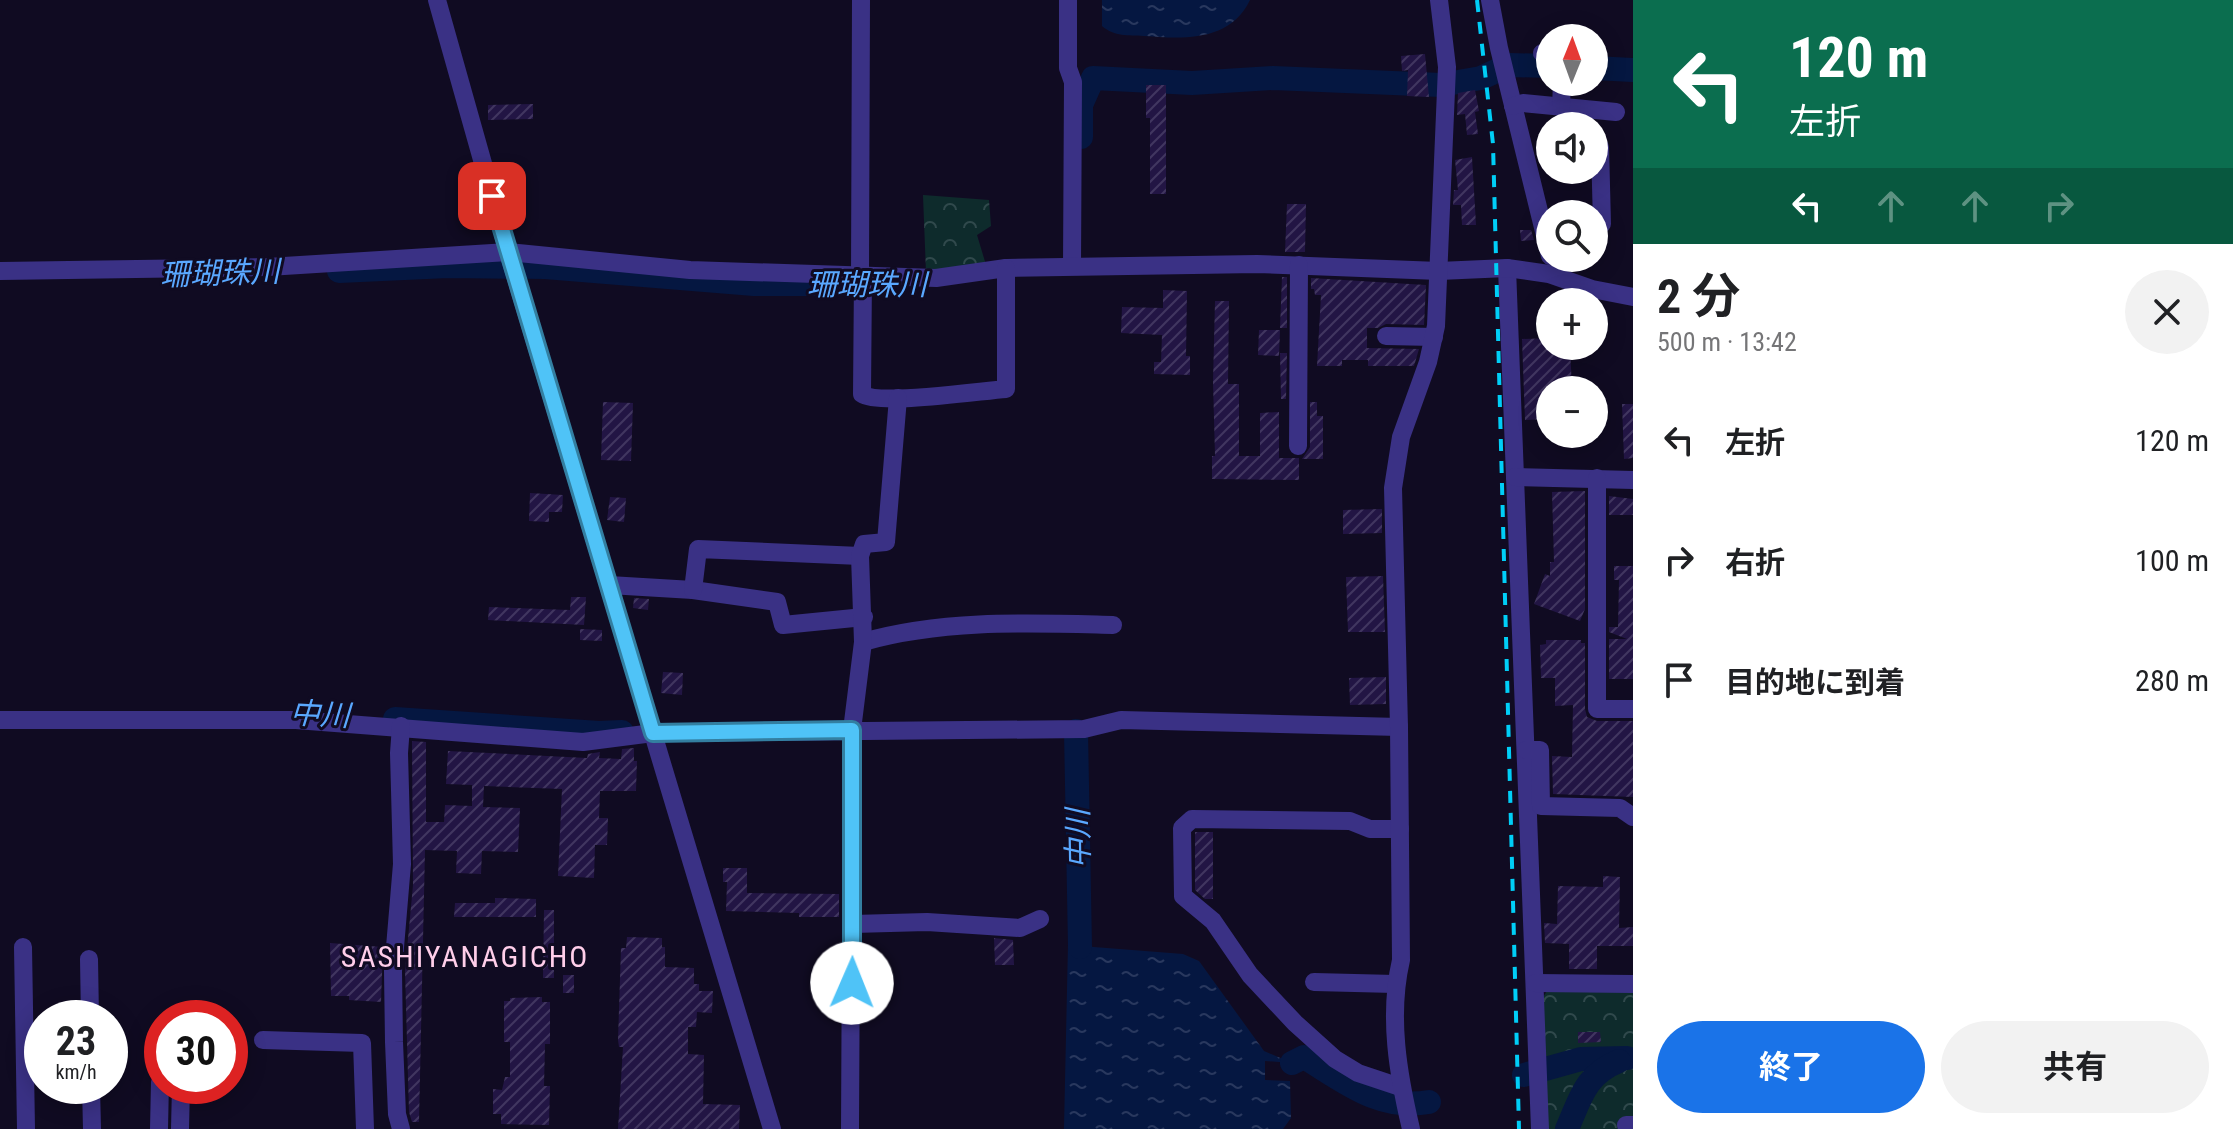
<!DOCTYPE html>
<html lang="ja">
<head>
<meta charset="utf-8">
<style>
	:root { --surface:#fff; --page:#f2f2f2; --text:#202124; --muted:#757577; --accent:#1a73e8 }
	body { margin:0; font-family:"Roboto Condensed","Noto Sans JP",sans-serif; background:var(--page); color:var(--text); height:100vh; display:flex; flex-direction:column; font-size:30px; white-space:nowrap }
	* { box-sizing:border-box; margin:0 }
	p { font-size:26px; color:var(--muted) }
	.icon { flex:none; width:44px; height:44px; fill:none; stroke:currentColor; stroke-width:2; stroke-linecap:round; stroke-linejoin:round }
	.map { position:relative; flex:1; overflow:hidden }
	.drawer { display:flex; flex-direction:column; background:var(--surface); width:600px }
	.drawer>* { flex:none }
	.banner { background:#0b6e4f; color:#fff; overflow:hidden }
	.needle { width:52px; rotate:1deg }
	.controls { position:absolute; left:1536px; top:24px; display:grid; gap:16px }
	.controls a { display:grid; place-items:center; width:72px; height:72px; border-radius:50%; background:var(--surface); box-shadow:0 4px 20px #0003; font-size:40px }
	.speed { position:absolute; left:24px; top:1000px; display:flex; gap:16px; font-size:40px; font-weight:700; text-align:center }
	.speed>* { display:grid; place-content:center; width:104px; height:104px; border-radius:50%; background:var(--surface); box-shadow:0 4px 20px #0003; line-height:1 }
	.speed small { font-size:20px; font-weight:400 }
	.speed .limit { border:12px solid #d22; background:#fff; color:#111 }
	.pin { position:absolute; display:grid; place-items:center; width:68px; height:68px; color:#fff; margin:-34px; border-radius:16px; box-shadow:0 4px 12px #0006 }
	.me { position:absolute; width:88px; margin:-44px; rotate:1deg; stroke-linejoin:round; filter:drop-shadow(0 0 6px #0008) }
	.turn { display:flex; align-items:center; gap:28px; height:168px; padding:0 24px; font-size:36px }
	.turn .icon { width:104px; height:104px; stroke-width:2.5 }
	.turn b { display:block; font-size:56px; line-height:68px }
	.lanes { display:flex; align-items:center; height:76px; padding:0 24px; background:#0003; justify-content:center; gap:40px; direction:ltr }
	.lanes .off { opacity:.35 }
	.round { display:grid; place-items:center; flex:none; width:84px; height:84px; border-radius:42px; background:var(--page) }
	.headline { display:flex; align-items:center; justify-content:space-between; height:136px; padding:0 24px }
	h1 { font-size:48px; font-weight:700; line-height:60px }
	.cta { display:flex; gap:16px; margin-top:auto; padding:16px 24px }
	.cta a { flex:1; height:92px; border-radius:48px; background:var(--accent); color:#fff; font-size:32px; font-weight:700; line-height:92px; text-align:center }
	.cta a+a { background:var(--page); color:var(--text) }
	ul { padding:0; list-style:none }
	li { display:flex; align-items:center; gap:24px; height:120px; padding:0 24px }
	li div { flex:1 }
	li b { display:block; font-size:30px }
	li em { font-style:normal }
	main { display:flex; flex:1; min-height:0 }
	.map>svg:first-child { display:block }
	.forest { fill:url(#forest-crowns) }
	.water { fill:url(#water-ripples) }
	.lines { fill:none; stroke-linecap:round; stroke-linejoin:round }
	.river { stroke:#051741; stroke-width:24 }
	.building { fill:url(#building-hatch) }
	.minor { stroke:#3a3185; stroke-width:18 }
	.rail { stroke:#00cef7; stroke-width:4; stroke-dasharray:12 10; stroke-linecap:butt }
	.route-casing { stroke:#337fa1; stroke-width:20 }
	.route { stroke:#4fc3f7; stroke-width:14 }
	.labels { text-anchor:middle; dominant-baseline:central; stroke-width:6; stroke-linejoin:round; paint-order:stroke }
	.water-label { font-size:30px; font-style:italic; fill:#5aa8ff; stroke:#100b22 }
	.neighbourhood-label { font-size:30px; letter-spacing:2px; fill:#ffceea; stroke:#100b22 }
</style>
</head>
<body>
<main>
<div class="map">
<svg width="1633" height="1129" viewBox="0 0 1633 1129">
	<defs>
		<pattern id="forest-crowns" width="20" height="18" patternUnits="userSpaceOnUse" patternTransform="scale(2)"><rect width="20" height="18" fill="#0e2b2c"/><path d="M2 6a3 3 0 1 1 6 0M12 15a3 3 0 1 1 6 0" fill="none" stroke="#30494c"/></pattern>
		<pattern id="water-ripples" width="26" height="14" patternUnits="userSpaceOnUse" patternTransform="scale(2)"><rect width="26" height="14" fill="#051741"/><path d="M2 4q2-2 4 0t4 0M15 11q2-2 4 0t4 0" fill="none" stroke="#29385e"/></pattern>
		<pattern id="building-hatch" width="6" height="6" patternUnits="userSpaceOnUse" patternTransform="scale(2)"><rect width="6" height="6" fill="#221544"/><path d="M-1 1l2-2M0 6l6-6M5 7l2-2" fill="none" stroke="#413660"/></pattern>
	</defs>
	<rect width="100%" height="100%" fill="#100b22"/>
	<!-- forest -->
	<g class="forest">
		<path d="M923,195L989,200L991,226L977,235L986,265L926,272Z"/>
		<path d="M1547,991H1633V1053L1574,1055L1545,1062L1543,997Z"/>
		<path d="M1633,1061V1129H1548L1545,1072L1578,1064Z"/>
	</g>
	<!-- water -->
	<g class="water">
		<path d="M1102,0H1250C1230,42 1183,39 1144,36C1128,35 1115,37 1102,26Z"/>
		<path d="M1068,945L1183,954L1199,961L1264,1051L1292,1063L1265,1061V1080L1290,1081L1291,1118L1283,1129H1064Z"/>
	</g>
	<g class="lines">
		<!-- river -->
		<g class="river">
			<path d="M1594,68L1633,70"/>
			<path d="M1081,137V105L1093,78L1192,83L1273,78L1441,85L1481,78L1509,65L1550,66"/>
			<path d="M339,271L448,266L545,267L754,284H865"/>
			<path d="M395,719L599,733L622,732"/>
			<path d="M1076,731L1080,947"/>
			<path d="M1292,1063L1304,1057C1345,1082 1379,1111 1429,1102"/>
			<path d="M1524,1075L1581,1059L1627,1058"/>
			<path d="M1567,1129C1581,1097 1585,1075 1619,1061"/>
		</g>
	</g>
	<!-- building -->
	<g class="building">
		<path d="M1425,54L1429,97L1407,96L1408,70L1402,71L1401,56Z"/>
		<path d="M1146,85H1166V194H1150V118H1146Z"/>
		<path d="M1475,90L1479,111L1475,112L1478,134L1467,135L1465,114L1457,115L1458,93Z"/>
		<path d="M533,104V119L488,120V105Z"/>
		<path d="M1472,157L1476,225H1462L1461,205H1453L1454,190H1458L1455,160Z"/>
		<path d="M1287,204H1306L1305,252H1285Z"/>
		<path d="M1520,230H1531L1534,240L1521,241Z"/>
		<path d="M1282,277H1287V328H1280Z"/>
		<path d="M1311,278L1426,285L1424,325L1386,324L1378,328H1367V348L1419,349L1414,366H1368V360H1342V366H1317L1321,295H1315L1314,289H1311Z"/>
		<path d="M1163,290L1187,291L1186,356H1190V375L1154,374V362H1161L1162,335L1121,333L1122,307L1163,308Z"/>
		<path d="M1215,301H1229L1228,384H1239V456H1260V413L1279,412V458H1299V480L1212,479V456H1215L1213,382Z"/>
		<path d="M1259,330H1280L1279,356L1258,355Z"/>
		<path d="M1550,338V346H1570L1572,390H1550V419L1525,420L1522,339Z"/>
		<path d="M1280,353H1287L1286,399H1281Z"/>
		<path d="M603,402L633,403L631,461L601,460Z"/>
		<path d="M1310,402H1317V416H1323V459H1302L1310,447Z"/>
		<path d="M1622,404H1633V458L1624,459Z"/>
		<path d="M1585,491V609L1580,621L1534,604L1545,574L1550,576V562H1554L1552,492Z"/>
		<path d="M530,493L563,495L562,512H549V522L529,521Z"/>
		<path d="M1609,496L1633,499V515H1609Z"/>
		<path d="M610,497L626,498L624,522L607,520Z"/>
		<path d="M1382,509V533L1343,534V510Z"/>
		<path d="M1614,566H1633V679H1609V639H1627L1609,632V627H1618L1619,580H1614Z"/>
		<path d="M1383,576L1385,632H1348L1346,577Z"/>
		<path d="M571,597H586L584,625L488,620L489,607L570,610Z"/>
		<path d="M634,598L649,599L648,610L633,608Z"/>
		<path d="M580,629L602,630V641L580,640Z"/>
		<path d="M1546,640H1581V643H1585V709L1587,717L1597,721H1633V797L1553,794L1552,756L1572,757L1573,705L1555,706V678H1541L1540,645L1546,644Z"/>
		<path d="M663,672L683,673L682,695L661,693Z"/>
		<path d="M1386,677V704L1350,705L1349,678Z"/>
		<path d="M412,741L426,742V822H444L445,805L472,806V785L446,784L448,751L587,758L588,754L600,752L599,758L621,759L622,749L634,748V761H637L636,791H600L599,818H608L607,845H595L594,878L558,876L562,789L484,786L483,807L520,808L518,852L482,851L481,874L456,873L457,851L425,850L419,1122H412L409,1112L405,971L413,885Z"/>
		<path d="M1195,832H1213V899H1205L1195,890Z"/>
		<path d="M723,868H747V893L839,894V917H799V913L726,911L727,882H723Z"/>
		<path d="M1603,876L1620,877L1619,928L1633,927V946H1597V969H1569V944L1545,943L1544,923L1557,924L1558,886L1603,887Z"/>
		<path d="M495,898L536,899V917H454L455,903H495Z"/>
		<path d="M544,910H554V978H543Z"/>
		<path d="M627,937L662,938V947H665V967L694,968V984H699V991H713L712,1013L697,1012L696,1027H688V1054L704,1055L703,1104L740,1105L739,1129H618L623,1047H619L618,1040L621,948H626Z"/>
		<path d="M994,938L1013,940L1014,965H995Z"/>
		<path d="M330,943L383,947L381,1002L349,1000V996H331Z"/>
		<rect x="563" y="975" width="11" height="18"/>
		<path d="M542,997V1002H550V1044H545L544,1086H550L549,1125L501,1124V1114H493V1089L502,1090L505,1077H510V1042H504V1001H510V998Z"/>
		<path d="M1578,1032H1600L1601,1042L1578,1043Z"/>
	</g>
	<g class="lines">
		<!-- minor -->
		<g class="minor">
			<path d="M437,0L508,252L772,1129"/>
			<path d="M1068,0V68L1073,82L1072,265"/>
			<path d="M1490,0L1499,48L1550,256"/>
			<path d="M1542,53L1550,54"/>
			<path d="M1513,106L1523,103L1616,112"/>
			<path d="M1561,107L1562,82"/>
			<path d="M1594,224H1602L1600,147"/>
			<path d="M1507,268L1540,1129"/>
			<path d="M0,271L268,267L508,252L690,270L936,278L1006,268L1257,264L1439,271L1507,268L1549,274L1592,289L1633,297"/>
			<path d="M860,276L861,0"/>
			<path d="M863,276L862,394C879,406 979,391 1006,389V268"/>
			<path d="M1386,336L1434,337"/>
			<path d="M1298,446L1299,265"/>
			<path d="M1515,477L1633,480"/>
			<path d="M1597,478V709H1633"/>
			<path d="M609,585L693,590L777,602L783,625L864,617"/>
			<path d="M693,590L698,549L860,556"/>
			<path d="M863,642C943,619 1031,623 1113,625"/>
			<path d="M0,720H296L583,742L653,733L1084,729L1121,720L1399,727"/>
			<path d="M1526,750H1540L1541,806L1620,808L1633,817"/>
			<path d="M1400,829H1370L1350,821L1192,819L1182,828L1183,896L1213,921L1250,975L1295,1023L1335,1059L1358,1073L1400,1087"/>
			<path d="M853,924L927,922L1020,928L1040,919"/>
			<path d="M23,947L26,1129"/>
			<path d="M89,959L90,1018"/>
			<path d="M1314,982L1395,984"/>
			<path d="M1535,983L1633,984"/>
			<path d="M263,1040L362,1043L365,1129"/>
			<path d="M91,1086L92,1129"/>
			<path d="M1626,1125H1633"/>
			<path d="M159,1129L160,1082"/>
			<path d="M180,1129L181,1086"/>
			<path d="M401,1129L397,1114L394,1042L393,971L402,864L399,753L401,726"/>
			<path d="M850,1129L852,730L863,642L860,556L864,544L886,542L898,398"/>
			<path d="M1411,1129C1398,1074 1388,1016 1401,960L1399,727L1393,488L1401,437L1428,362L1436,326L1447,67L1439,0"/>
		</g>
		<!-- rail -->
		<path class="rail" d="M1477,0L1493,144L1519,1129"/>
	</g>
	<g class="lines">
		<!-- route casing -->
		<g class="route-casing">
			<path id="route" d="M492,196L653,733L852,730V983"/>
		</g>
		<!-- route -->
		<use href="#route" class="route"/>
	</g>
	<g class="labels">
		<!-- water labels -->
		<g class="water-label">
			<text transform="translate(220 273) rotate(-2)">珊瑚珠川</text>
			<text x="867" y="284">珊瑚珠川</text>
			<text transform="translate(320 714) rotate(3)">中川</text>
			<text transform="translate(1078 839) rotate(-91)">中川</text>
		</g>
		<!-- neighbourhood labels -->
		<g class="neighbourhood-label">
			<text x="465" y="956">SASHIYANAGICHO</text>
		</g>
	</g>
</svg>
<div class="controls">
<a><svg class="needle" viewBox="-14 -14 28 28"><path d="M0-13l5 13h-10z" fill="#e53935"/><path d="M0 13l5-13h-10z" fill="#757577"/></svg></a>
<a><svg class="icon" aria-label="sound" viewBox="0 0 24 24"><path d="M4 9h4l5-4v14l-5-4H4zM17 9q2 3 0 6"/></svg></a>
<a><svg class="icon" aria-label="search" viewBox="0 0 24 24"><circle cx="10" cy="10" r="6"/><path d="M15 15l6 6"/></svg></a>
<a>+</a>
<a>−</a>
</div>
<div class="speed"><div>23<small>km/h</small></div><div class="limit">30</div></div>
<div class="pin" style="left:492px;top:196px;background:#d93025"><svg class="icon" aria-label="arrive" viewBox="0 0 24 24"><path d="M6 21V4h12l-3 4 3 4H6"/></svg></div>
<svg class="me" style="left:852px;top:983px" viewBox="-20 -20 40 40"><circle r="19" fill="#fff"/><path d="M0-13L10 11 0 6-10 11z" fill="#4fc3f7"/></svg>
</div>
<section class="drawer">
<div class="banner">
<div class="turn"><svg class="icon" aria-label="left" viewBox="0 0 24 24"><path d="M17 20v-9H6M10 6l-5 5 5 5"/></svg><div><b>120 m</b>左折</div></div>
<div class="lanes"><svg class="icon" aria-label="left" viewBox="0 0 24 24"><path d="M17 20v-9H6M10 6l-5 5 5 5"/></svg><svg class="icon off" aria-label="ahead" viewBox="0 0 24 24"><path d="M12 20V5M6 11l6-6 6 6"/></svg><svg class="icon off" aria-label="ahead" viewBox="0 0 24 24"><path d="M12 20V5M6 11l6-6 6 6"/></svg><svg class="icon off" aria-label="right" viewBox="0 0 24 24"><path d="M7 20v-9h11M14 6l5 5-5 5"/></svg></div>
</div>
<div class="headline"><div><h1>2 分</h1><p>500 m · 13:42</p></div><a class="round"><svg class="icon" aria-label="close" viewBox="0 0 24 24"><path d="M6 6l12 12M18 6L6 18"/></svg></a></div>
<ul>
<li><svg class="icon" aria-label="left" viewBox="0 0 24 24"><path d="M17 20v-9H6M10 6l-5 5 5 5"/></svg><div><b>左折</b></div><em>120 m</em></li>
<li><svg class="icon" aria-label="right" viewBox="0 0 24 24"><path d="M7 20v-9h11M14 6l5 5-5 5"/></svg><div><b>右折</b></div><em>100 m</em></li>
<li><svg class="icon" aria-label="arrive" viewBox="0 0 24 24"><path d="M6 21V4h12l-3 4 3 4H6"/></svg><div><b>目的地に到着</b></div><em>280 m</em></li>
</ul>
<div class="cta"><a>終了</a><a>共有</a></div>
</section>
</main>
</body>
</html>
